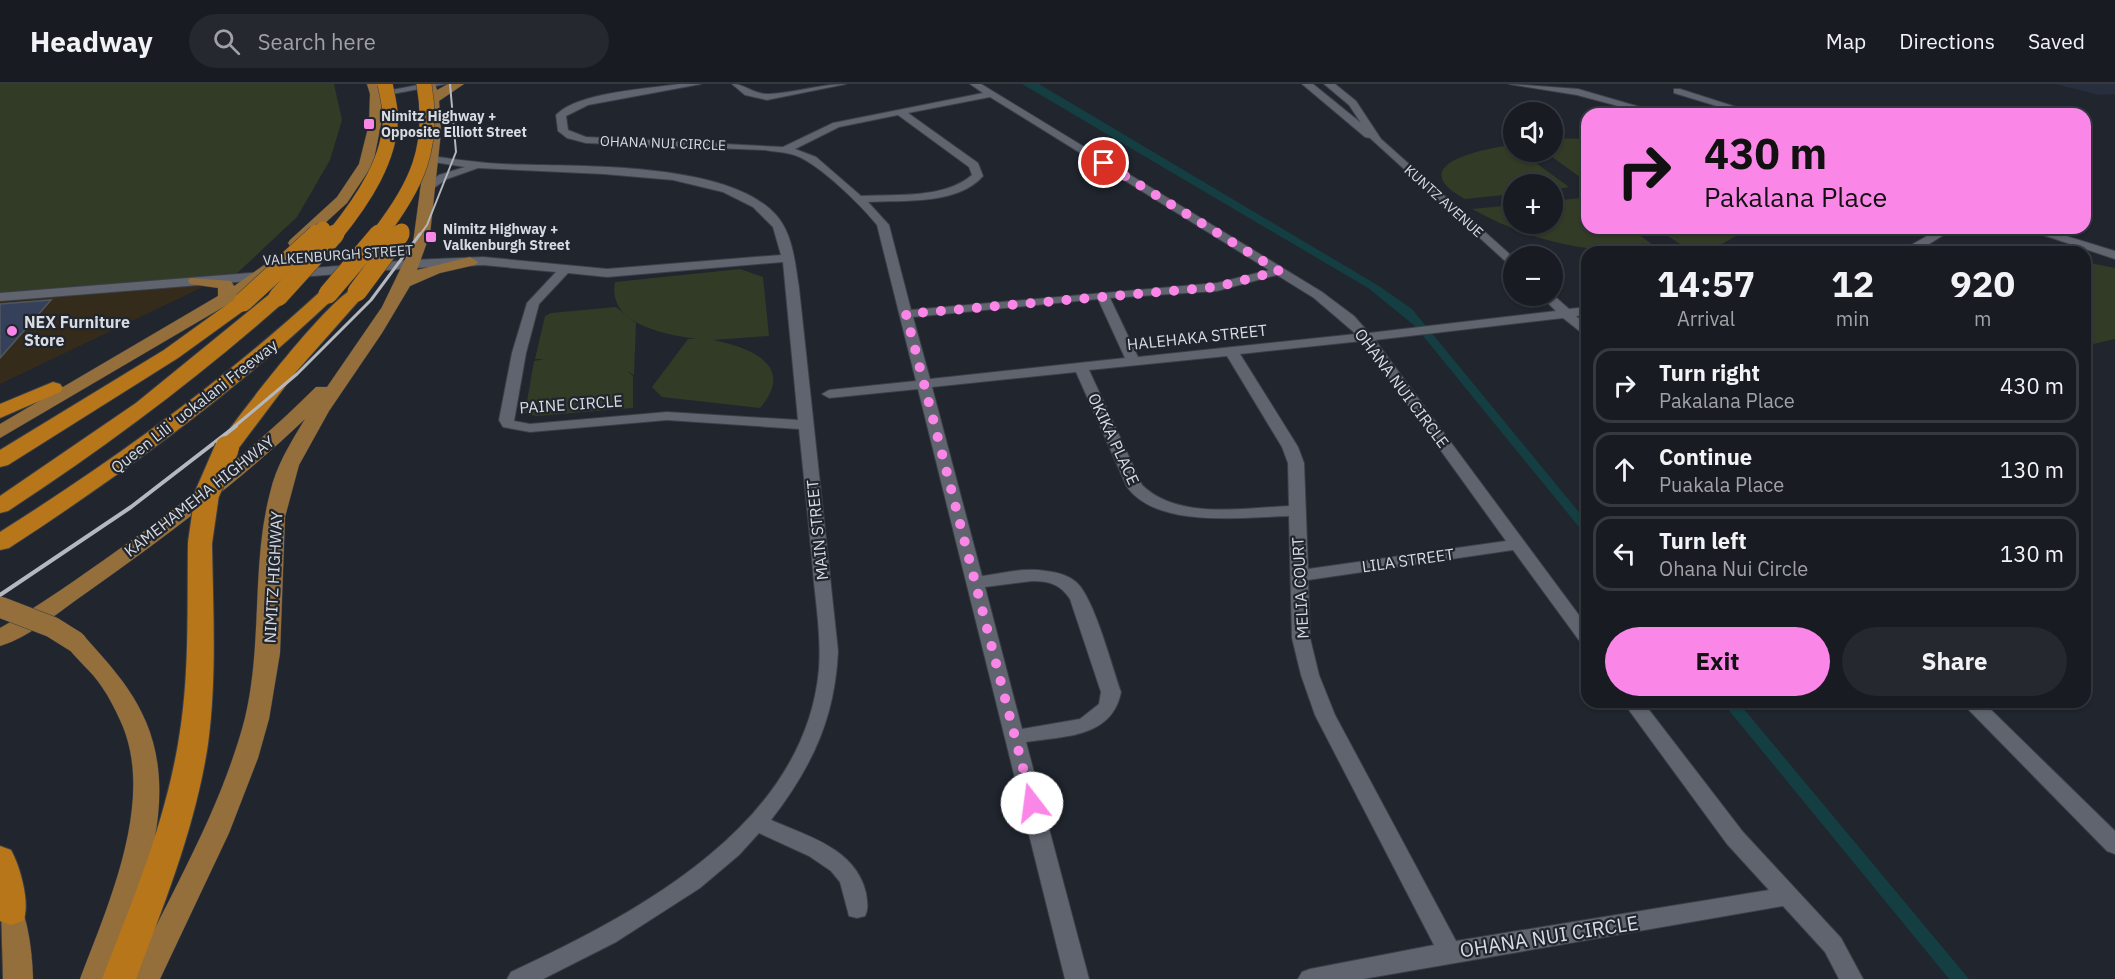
<!DOCTYPE html>
<html lang="en">
<head>
<meta charset="utf-8">
<style>
	:root { --surface:#181c22; --page:#25292f; --text:#f1f3f6; --muted:#9fa1a5; --line:#363a40; --accent:#fa87e7 }
	body { margin:0; font-family:"IBM Plex Sans",sans-serif; background:var(--page); color:var(--text); height:100vh; display:flex; flex-direction:column; font-size:22px; white-space:nowrap }
	* { box-sizing:border-box; margin:0 }
	p { font-size:20px; color:var(--muted) }
	.icon { flex:none; width:33px; height:33px; fill:none; stroke:currentColor; stroke-width:2; stroke-linecap:round; stroke-linejoin:round }
	.map { position:relative; flex:1; overflow:hidden }
	.drawer { position:absolute; left:1581px; top:162px; width:510px; height:462px; display:flex; flex-direction:column; background:var(--surface); border-radius:18px; box-shadow:0 2px 4px #0004,0 0 0 2px var(--line) }
	.drawer>* { flex:none }
	.hud { position:absolute; left:1581px; top:24px; width:510px; height:126px; border-radius:18px; box-shadow:0 2px 4px #0004,0 0 0 2px var(--line); background:#fa87e7; color:#111; overflow:hidden }
	.buttons { position:absolute; left:1503px; top:18px; display:grid; gap:12px }
	.buttons a { display:grid; place-items:center; width:60px; height:60px; border-radius:50%; background:var(--surface); box-shadow:0 2px 4px #0004,0 0 0 2px var(--line); font-size:30px }
	.pin { position:absolute; display:grid; place-items:center; width:51px; height:51px; color:#fff; margin:-26px; border:3px solid #fff; border-radius:50%; box-shadow:0 2px 6px #0007 }
	.me { position:absolute; width:66px; margin:-33px; rotate:345deg; stroke-linejoin:round; filter:drop-shadow(0 0 4px #0008) }
	.turn { display:flex; align-items:center; gap:21px; height:126px; padding:0 24px; font-size:27px }
	.turn .icon { width:78px; height:78px; stroke-width:2.5 }
	.turn b { display:block; font-size:42px; line-height:51px }
	.eta { display:flex; justify-content:space-evenly; align-items:center; height:102px; text-align:center }
	.eta b { font-size:36px; font-weight:700; line-height:42px }
	.cta { display:flex; gap:12px; margin-top:auto; padding:12px 24px }
	.cta a { flex:1; height:69px; border-radius:36px; background:var(--accent); color:#111; font-size:24px; font-weight:700; line-height:69px; text-align:center }
	.cta a+a { background:var(--page); color:var(--text) }
	ul { padding:0; list-style:none }
	li { display:flex; align-items:center; gap:18px; height:75px; margin:0 12px 9px; padding:0 12px; border:3px solid var(--line); border-radius:18px }
	li div { flex:1 }
	li b { display:block; font-size:22px }
	li em { font-style:normal }
	header { display:flex; align-items:center; gap:36px; box-sizing:border-box; height:84px; padding:0 30px; background:var(--surface); border-bottom:2px solid var(--line) }
	header strong { font-size:28px }
	nav { display:flex; gap:33px; margin-inline-start:auto; font-size:21px }
	.search { width:420px; height:54px; background:var(--page); display:flex; align-items:center; gap:15px; box-sizing:border-box; padding:0 21px; border-radius:33px; color:var(--muted); font-size:22px }
	.map>svg:first-child { display:block }
	.commercial { fill:#342b1b }
	.built { fill:#272e3d }
	.green { fill:#323b26 }
	.water { fill:#143e41 }
	.building { fill:#35405a; stroke:#505660; stroke-width:1.5 }
	.lines { fill:none; stroke-linecap:round; stroke-linejoin:round }
	.minor-casing { stroke:#3b3f47; stroke-width:2 }
	.major-casing { stroke:#3b3f47; stroke-width:1 }
	.highway-casing { stroke:#3b3f47; stroke-width:2 }
	.minor { fill:#5f646f; fill-rule:evenodd }
	.major { fill:#946f3c; fill-rule:evenodd }
	.highway { fill:#b7761a; fill-rule:evenodd }
	.rail-far2 { stroke:#b5b8bf; stroke-width:2 }
	.rail-far1 { stroke:#b5b8bf; stroke-width:3 }
	.rail { stroke:#b5b8bf; stroke-width:4 }
	.major-bridge-casing { stroke:#3b3f47; stroke-width:22; stroke-linecap:butt }
	.highway-bridge-far2-casing { stroke:#3b3f47; stroke-width:16; stroke-linecap:butt }
	.highway-bridge-far1-casing { stroke:#3b3f47; stroke-width:20; stroke-linecap:butt }
	.highway-bridge-casing { stroke:#3b3f47; stroke-width:26; stroke-linecap:butt }
	.major-bridge { stroke:#946f3c; stroke-width:21 }
	.highway-bridge-far2 { stroke:#b7761a; stroke-width:15 }
	.highway-bridge-far1 { stroke:#b7761a; stroke-width:19 }
	.highway-bridge { stroke:#b7761a; stroke-width:24 }
	.route { stroke:#fa87e7; stroke-width:10; stroke-dasharray:0 18 }
	.poi-dot { fill:#fa87e7; stroke:#20252e; stroke-width:2 }
	.labels { text-anchor:middle; dominant-baseline:central; stroke-width:4.5; stroke-linejoin:round; paint-order:stroke }
	.far-poi-label { font-size:14px; font-weight:bold; fill:#d8dbe2; stroke:#20252e; text-anchor:start }
	.far-street-label { font-size:14px; fill:#d8dbe2; stroke:#20252e }
	.poi-label { font-size:16px; font-weight:bold; fill:#d8dbe2; stroke:#20252e; text-anchor:start }
	.street-label { font-size:16px; fill:#d8dbe2; stroke:#20252e }
	.near-street-label { font-size:20px; fill:#d8dbe2; stroke:#20252e }
</style>
</head>
<body>
<header>
<strong>Headway</strong>
<div class="search"><svg class="icon" aria-label="search" viewBox="0 0 24 24"><circle cx="10" cy="10" r="6"/><path d="M15 15l6 6"/></svg>Search here</div>
<nav><a>Map</a><a>Directions</a><a>Saved</a></nav>
</header>
<div class="map">
<svg width="2115" height="895" viewBox="0 0 2115 895">
	<rect width="100%" height="100%" fill="#20252e"/>
	<!-- commercial -->
	<path class="commercial" d="M192,199L203,203L0,300V215Z"/>
	<!-- built -->
	<path class="built" d="M2055,0H2115V10L2099,11Z"/>
	<!-- green -->
	<g class="green">
		<path d="M0,0H334L342,36L330,76L297,133L232,194L0,213Z"/>
		<path d="M1553,54L1587,55V98L1545,68H1552Z"/>
		<path d="M1511,61L1514,68H1521L1569,103L1553,106L1552,100H1514L1513,110L1465,115C1402,81 1482,65 1511,61Z"/>
		<path d="M1580,114L1587,115V144H1630L1653,161L1650,166C1585,170 1528,156 1472,125L1513,121L1514,140H1552L1553,117Z"/>
		<path d="M1656,144H1750L1722,160L1689,166Z"/>
		<path d="M2085,178L2115,184V255L2085,262Z"/>
		<path d="M740,185L763,193L769,252L713,256C749,263 797,281 760,324L662,313L652,303L688,255H696C665,250 607,241 615,198Z"/>
		<path d="M616,223L636,239L634,291L627,287L633,292V324L536,332L525,329L534,277L544,275H535L545,232L551,229Z"/>
	</g>
	<!-- water -->
	<g class="water">
		<path d="M1022,0H1039L1379,202L1412,225L1587,438V453L1415,242L1368,204Z"/>
		<path d="M1722,618H1738L1969,895H1949Z"/>
	</g>
	<!-- building -->
	<path class="building" d="M51,216L0,274V220Z"/>
	<g class="lines">
		<!-- minor casing -->
		<g class="minor-casing">
			<g id="minor">
				<path d="M423,0H446L376,13L371,10Z"/>
				<path d="M679,0H701L588,21L566,32L568,46L586,53L783,63L833,39L983,9L970,0H981L1322,208L1354,232L1369,249L1556,227L1541,212L1552,210L1569,225L1587,223V231L1576,232L1587,242V253L1563,234L1375,256L1587,542V561L1581,559L1513,466L1308,496L1310,554L1319,591L1335,631L1456,857L1769,806L1727,760L1623,618H1643L1743,748L1841,854L1863,895H1839L1825,868L1783,822L1363,895H1298L1302,888L1310,885L1434,861L1315,631L1301,591L1292,554L1289,432C1244,433 1157,445 1127,403L1076,288L932,303L982,492C1003,489 1025,483 1046,487C1056,488 1068,491 1076,498C1094,513 1112,583 1121,608C1112,654 1064,652 1026,658L1089,895H1065L918,305L829,314L822,310L829,306L916,297L877,141C861,121 820,81 797,72C787,68 775,68 765,66L586,59L567,54L558,47L556,31C578,8 647,5 679,0ZM990,13L1269,186L1217,199L911,226L889,141L868,118C903,116 958,121 983,92L978,79L908,29ZM898,31L969,83L972,91C944,115 896,110 861,112L816,73L795,65L839,43ZM1277,191L1314,214L1356,250L1138,273L1110,214L1217,207ZM1098,215L1125,274L930,295L913,233ZM1362,257L1506,457L1308,485L1304,379L1298,363L1240,270ZM1227,272L1282,363L1288,379L1289,422C1243,424 1178,436 1142,401L1089,286ZM1032,497C1049,497 1060,500 1070,515L1101,608L1099,620L1080,635L1022,645L985,503Z"/>
				<path d="M732,0C746,0 754,11 769,10C795,9 819,0 846,0L767,16L745,11Z"/>
				<path d="M1302,0H1313L1361,39L1349,21L1324,0H1335L1356,17L1381,55L1514,174V185L1370,54L1365,53Z"/>
				<path d="M1509,0L1578,5L1664,30H1648L1577,11Z"/>
				<path d="M1674,5H1680L1758,30H1743L1674,9Z"/>
				<path d="M431,72C455,75 479,79 503,80C573,83 727,76 776,131C793,150 795,179 799,204L838,567C835,634 812,683 771,736C808,752 856,765 866,809C867,817 869,824 865,832L857,834L849,832L840,798L831,787L809,772L759,749L739,771L700,804L616,858L543,895H507L511,888C638,829 805,741 819,585C821,556 817,527 814,499C810,447 804,396 799,345L667,336L530,348L503,343L499,336L512,269L527,219L556,188L483,181L412,184L0,217V209L412,176L483,173L607,185L781,171L773,143L753,123L723,108L673,96L604,90L478,84L447,95L425,110L420,107L421,105L439,91L465,83L427,77L426,75ZM783,178L798,336L667,328L530,340L514,337L526,269L539,220L568,189L607,193Z"/>
				<path d="M1941,144H1955L1921,165L1924,168H1883L1889,164H1906Z"/>
				<path d="M2022,144H2040L2115,167V175Z"/>
				<path d="M1961,618H1983L2115,747V770L2107,767Z"/>
			</g>
		</g>
		<!-- major casing -->
		<g class="major-casing">
			<g id="major">
				<path d="M367,0H379L382,10L381,40L373,80L347,119L300,162H290L288,159L290,156L337,113L359,80L369,40L370,10Z"/>
				<path d="M423,0H435L437,6L448,0H464L439,17L441,48L430,150L417,186L470,173L478,178L475,181L440,189L410,202L382,249L329,327L299,381L285,433L280,569L269,635L258,674L229,749L160,895H130C171,809 221,726 245,634C263,558 251,482 270,409C276,382 291,358 305,335C237,400 162,455 86,509C60,527 30,553 0,562V544C41,521 80,493 118,466C188,416 255,364 316,303H327L382,223L413,159L428,48V24Z"/>
				<path d="M270,177L278,182L275,185L230,219L0,354V340L218,212V204L190,200L188,197L190,194L231,197L234,202Z"/>
				<path d="M76,550L84,552C108,579 132,604 146,638C181,721 139,816 110,895H80C108,821 157,714 120,636C115,625 109,613 102,603C92,587 75,575 64,558L68,552Z"/>
				<path d="M0,790L10,794C26,826 32,859 33,895H3Z"/>
			</g>
		</g>
		<!-- highway casing -->
		<g class="highway-casing">
			<g id="highway">
				<path d="M357,203L366,208L363,212L296,288L235,369H219L216,364C234,337 333,208 357,203Z"/>
				<path d="M328,204L337,210L334,214C234,309 124,389 9,464L0,466V448C114,376 222,298 322,206Z"/>
				<path d="M278,207L287,213L285,217C198,294 106,363 8,427L0,429V412L136,319L271,209Z"/>
				<path d="M243,212L252,218L250,222L178,274L8,381L0,383V366L164,266L236,214Z"/>
				<path d="M53,298L60,300L63,304L60,308L0,334V320Z"/>
				<path d="M200,452L209,454L212,459C213,526 217,593 208,660C196,741 165,818 136,895H102C132,818 164,742 178,660C190,594 187,526 188,459L191,454Z"/>
				<path d="M0,762L11,766C20,782 31,821 23,837L11,841L0,837Z"/>
			</g>
		</g>
		<!-- minor -->
		<use href="#minor" class="minor"/>
		<!-- major -->
		<use href="#major" class="major"/>
		<!-- highway -->
		<use href="#highway" class="highway"/>
		<!-- rail-far2 -->
		<path class="rail-far2" d="M419,152L427,141L456,68L450,0"/>
		<!-- rail-far1 -->
		<path class="rail-far1" d="M234,343L297,290L371,216L420,150"/>
		<!-- rail -->
		<path class="rail" d="M0,511L131,423L236,342"/>
		<!-- major-bridge casing -->
		<g class="major-bridge-casing">
			<path id="major-bridge" d="M0,523L52,543L76,558"/>
		</g>
		<!-- highway-bridge-far2 casing -->
		<g class="highway-bridge-far2-casing">
			<g id="highway-bridge-far2">
				<path d="M316,152L323,145"/>
				<path d="M334,152C361,119 394,72 390,27C389,18 387,9 385,0"/>
				<path d="M378,152C417,102 435,63 424,0"/>
				<path d="M398,152L402,147"/>
			</g>
		</g>
		<!-- highway-bridge-far1 casing -->
		<g class="highway-bridge-far1-casing">
			<g id="highway-bridge-far1">
				<path d="M357,208L400,150"/>
				<path d="M328,210L379,150"/>
				<path d="M278,213L335,150"/>
				<path d="M243,218L317,150"/>
			</g>
		</g>
		<!-- highway-bridge casing -->
		<g class="highway-bridge-casing">
			<path id="highway-bridge" d="M200,459L207,410L227,364"/>
		</g>
		<!-- major-bridge -->
		<use href="#major-bridge" class="major-bridge"/>
		<!-- highway-bridge-far2 -->
		<use href="#highway-bridge-far2" class="highway-bridge-far2"/>
		<!-- highway-bridge-far1 -->
		<use href="#highway-bridge-far1" class="highway-bridge-far1"/>
		<!-- highway-bridge -->
		<use href="#highway-bridge" class="highway-bridge"/>
	</g>
	<g class="lines">
		<!-- route -->
		<path class="route" d="M1032,719L906,230L1217,203L1279,187L1104,79"/>
	</g>
	<!-- markers -->
	<g class="poi-dot">
		<rect x="363" y="34" width="12" height="12" rx="3"/>
		<rect x="425" y="147" width="12" height="12" rx="3"/>
		<circle cx="12" cy="247" r="6"/>
	</g>
	<g class="labels">
		<!-- far-poi labels -->
		<g class="far-poi-label">
			<text x="381" y="32">Nimitz Highway +<tspan x="381" dy="16">Opposite Elliott Street</tspan></text>
			<text x="443" y="145">Nimitz Highway +<tspan x="443" dy="16">Valkenburgh Street</tspan></text>
		</g>
		<!-- far-street labels -->
		<g class="far-street-label">
			<text transform="translate(663 59) rotate(2)">OHANA NUI CIRCLE</text>
			<text transform="translate(1444 117) rotate(42)">KUNTZ AVENUE</text>
			<text transform="translate(338 171) rotate(-4)">VALKENBURGH STREET</text>
		</g>
		<!-- poi labels -->
		<g class="poi-label">
			<text x="24" y="238">NEX Furniture<tspan x="24" dy="18">Store</tspan></text>
		</g>
		<!-- street labels -->
		<g class="street-label">
			<text transform="translate(1197 253) rotate(-6)">HALEHAKA STREET</text>
			<text transform="translate(1402 304) rotate(53)">OHANA NUI CIRCLE</text>
			<text transform="translate(571 320) rotate(-4)">PAINE CIRCLE</text>
			<text transform="translate(194 322) rotate(-38)">Queen Liliʻuokalani Freeway</text>
			<text transform="translate(1114 355) rotate(65)">OKIKA PLACE</text>
			<text transform="translate(199 412) rotate(-38)">KAMEHAMEHA HIGHWAY</text>
			<text transform="translate(817 446) rotate(-96)">MAIN STREET</text>
			<text transform="translate(1408 476) rotate(-8)">LILA STREET</text>
			<text transform="translate(273 493) rotate(-87)">NIMITZ HIGHWAY</text>
			<text transform="translate(1300 504) rotate(-93)">MELIA COURT</text>
		</g>
		<!-- near-street labels -->
		<g class="near-street-label">
			<text transform="translate(1549 852) rotate(-9)">OHANA NUI CIRCLE</text>
		</g>
	</g>
</svg>
<div class="buttons">
<a><svg class="icon" aria-label="sound" viewBox="0 0 24 24"><path d="M4 9h4l5-4v14l-5-4H4zM17 9q2 3 0 6"/></svg></a>
<a>+</a>
<a>−</a>
</div>
<div class="pin" style="left:1104px;top:79px;background:#d93025"><svg class="icon" aria-label="arrive" viewBox="0 0 24 24"><path d="M6 21V4h12l-3 4 3 4H6"/></svg></div>
<svg class="me" style="left:1032px;top:719px" viewBox="-20 -20 40 40"><circle r="19" fill="#fff"/><path d="M0-13L10 11 0 6-10 11z" fill="#fa87e7"/></svg>
<div class="hud">
<div class="turn"><svg class="icon" aria-label="right" viewBox="0 0 24 24"><path d="M7 20v-9h11M14 6l5 5-5 5"/></svg><div><b>430 m</b>Pakalana Place</div></div>
</div>
<section class="drawer">
<div class="eta">
<div><b>14:57</b><p>Arrival</p></div>
<div><b>12</b><p>min</p></div>
<div><b>920</b><p>m</p></div>
</div>
<ul>
<li><svg class="icon" aria-label="right" viewBox="0 0 24 24"><path d="M7 20v-9h11M14 6l5 5-5 5"/></svg><div><b>Turn right</b><p>Pakalana Place</p></div><em>430 m</em></li>
<li><svg class="icon" aria-label="ahead" viewBox="0 0 24 24"><path d="M12 20V5M6 11l6-6 6 6"/></svg><div><b>Continue</b><p>Puakala Place</p></div><em>130 m</em></li>
<li><svg class="icon" aria-label="left" viewBox="0 0 24 24"><path d="M17 20v-9H6M10 6l-5 5 5 5"/></svg><div><b>Turn left</b><p>Ohana Nui Circle</p></div><em>130 m</em></li>
</ul>
<div class="cta"><a>Exit</a><a>Share</a></div>
</section>
</div>
</body>
</html>
